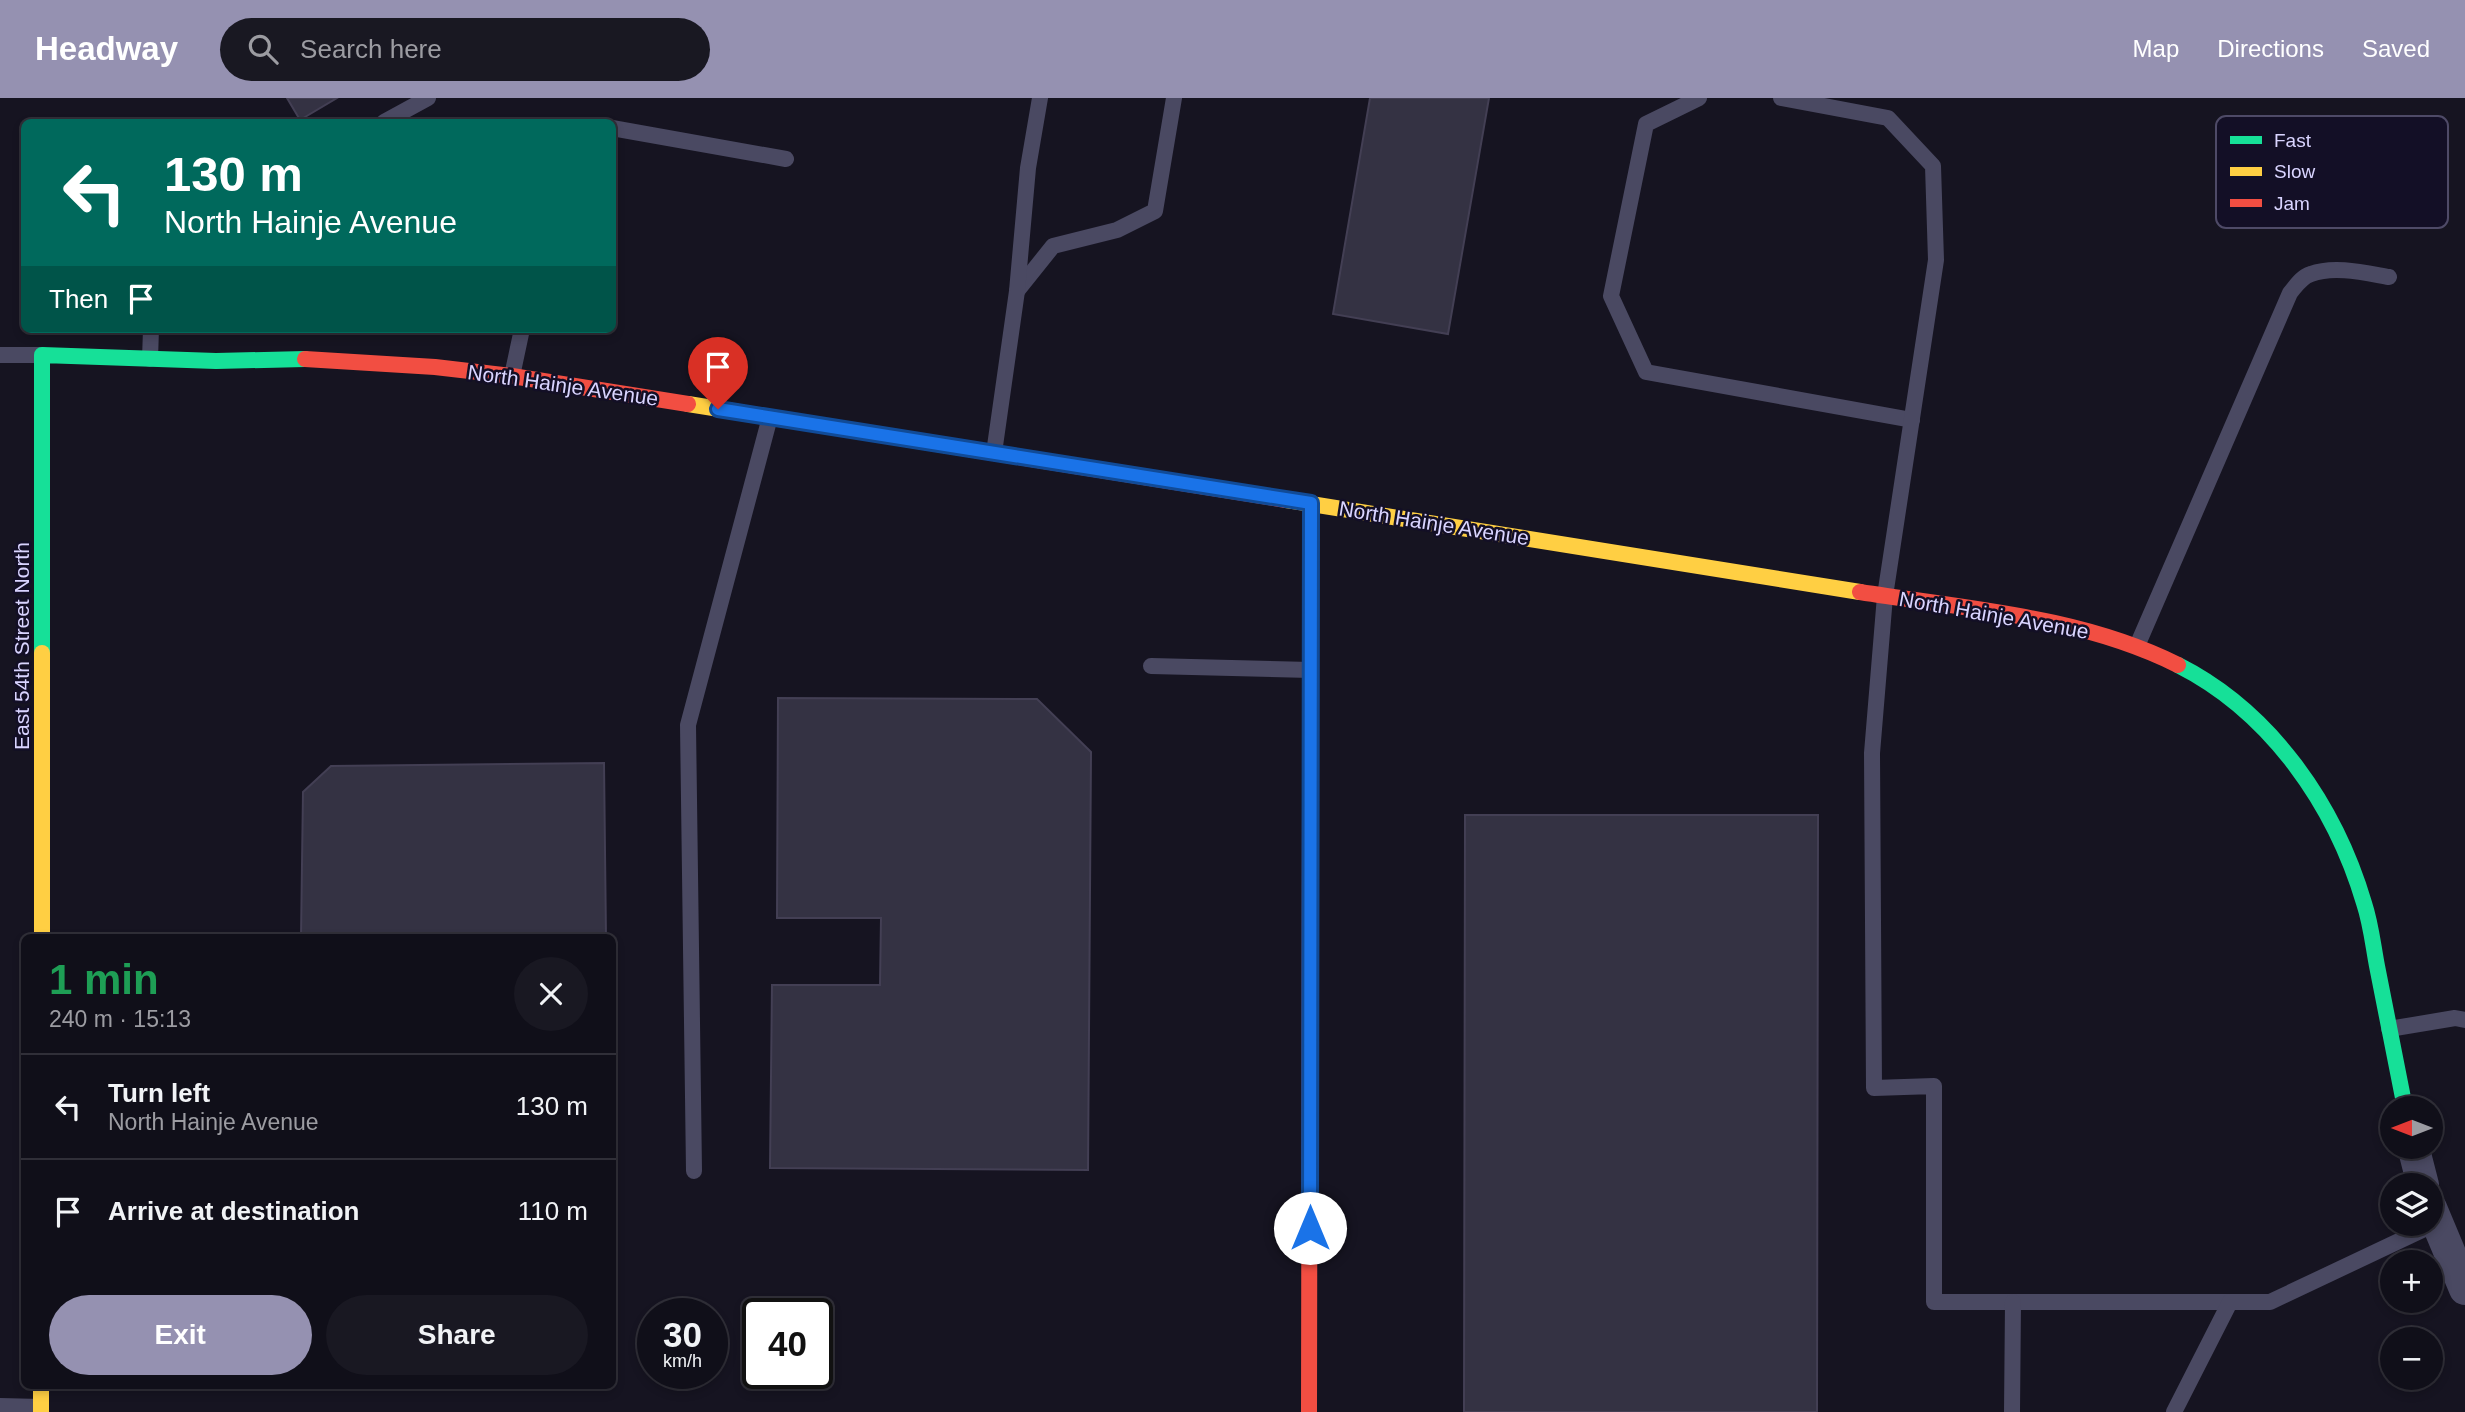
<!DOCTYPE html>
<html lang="en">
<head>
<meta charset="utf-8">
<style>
	:root { --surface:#100f19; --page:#191822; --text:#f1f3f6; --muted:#9c9ca2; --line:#302f38; --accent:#9591b1 }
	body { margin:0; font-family:Helvetica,sans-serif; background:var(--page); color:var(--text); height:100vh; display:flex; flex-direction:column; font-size:26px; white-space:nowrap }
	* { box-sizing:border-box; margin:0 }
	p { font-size:23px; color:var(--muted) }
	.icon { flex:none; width:38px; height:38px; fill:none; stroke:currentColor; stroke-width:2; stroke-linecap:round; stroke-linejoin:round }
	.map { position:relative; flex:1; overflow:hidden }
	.details { position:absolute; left:21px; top:836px; width:595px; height:455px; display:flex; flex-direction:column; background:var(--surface); border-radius:10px; box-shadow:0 4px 10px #0003,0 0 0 2px var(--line) }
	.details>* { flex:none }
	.guide { position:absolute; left:21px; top:21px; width:595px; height:214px; border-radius:10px; box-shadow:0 4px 10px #0003,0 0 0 2px var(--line); background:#00695c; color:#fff; overflow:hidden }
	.needle { width:46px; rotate:270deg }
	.buttons { position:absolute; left:2380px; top:998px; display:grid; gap:14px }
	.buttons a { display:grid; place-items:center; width:63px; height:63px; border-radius:50%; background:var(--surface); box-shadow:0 4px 10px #0003,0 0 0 2px var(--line); font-size:35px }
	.speed { position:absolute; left:637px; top:1200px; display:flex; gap:14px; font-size:35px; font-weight:700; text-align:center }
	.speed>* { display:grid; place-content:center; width:91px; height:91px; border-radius:50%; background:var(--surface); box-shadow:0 4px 10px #0003,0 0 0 2px var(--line); line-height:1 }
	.speed small { font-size:18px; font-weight:400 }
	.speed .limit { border:4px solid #111; border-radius:10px; background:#fff; color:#111 }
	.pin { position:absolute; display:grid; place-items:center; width:60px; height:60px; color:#fff; margin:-72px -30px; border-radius:50% 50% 50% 0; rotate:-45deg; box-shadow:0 0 7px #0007 }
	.pin .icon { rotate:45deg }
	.me { position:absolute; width:77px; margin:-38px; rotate:0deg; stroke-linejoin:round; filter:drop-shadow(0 0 5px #0008) }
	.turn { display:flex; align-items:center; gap:24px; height:147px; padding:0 28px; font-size:32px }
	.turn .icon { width:91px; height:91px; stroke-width:2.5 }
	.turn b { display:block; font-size:49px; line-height:60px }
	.then { display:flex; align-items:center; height:66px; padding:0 28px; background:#0003; gap:14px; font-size:26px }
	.round { display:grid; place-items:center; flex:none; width:74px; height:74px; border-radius:37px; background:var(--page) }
	.head { display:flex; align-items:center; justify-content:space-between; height:119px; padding:0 28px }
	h1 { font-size:42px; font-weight:800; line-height:52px; color:#1e9e55 }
	.primary-button { display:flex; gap:14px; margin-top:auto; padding:14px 28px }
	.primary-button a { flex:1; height:80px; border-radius:42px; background:var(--accent); color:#fff; font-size:28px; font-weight:800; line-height:80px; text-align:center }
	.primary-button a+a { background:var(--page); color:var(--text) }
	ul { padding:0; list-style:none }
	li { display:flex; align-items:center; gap:21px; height:105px; padding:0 28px; border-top:2px solid var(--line) }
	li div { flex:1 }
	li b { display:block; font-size:26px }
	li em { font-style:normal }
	header { display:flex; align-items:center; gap:42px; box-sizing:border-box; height:98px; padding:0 35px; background:var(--accent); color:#fff }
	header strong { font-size:33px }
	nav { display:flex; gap:38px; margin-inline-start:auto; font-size:24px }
	.search { width:490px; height:63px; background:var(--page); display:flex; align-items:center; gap:18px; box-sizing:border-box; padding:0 24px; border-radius:38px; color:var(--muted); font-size:26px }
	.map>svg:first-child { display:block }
	.building { fill:#343243; stroke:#433f54; stroke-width:2 }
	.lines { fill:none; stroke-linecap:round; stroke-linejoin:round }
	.lane { stroke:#4a4962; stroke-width:16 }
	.street { stroke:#4a4962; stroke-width:32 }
	.fast { stroke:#16e098; stroke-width:16 }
	.slow { stroke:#ffcf43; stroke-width:16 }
	.jam { stroke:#f24e42; stroke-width:16 }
	.route-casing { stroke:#114b97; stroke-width:18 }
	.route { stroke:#1a73e8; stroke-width:12 }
	.labels { text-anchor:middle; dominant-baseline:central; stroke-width:5; stroke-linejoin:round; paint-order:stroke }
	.street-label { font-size:21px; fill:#d9d4ff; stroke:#130f26 }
	.key { fill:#130f26; stroke:#4e4a67; stroke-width:2 }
	.key-label { font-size:19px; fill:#d9d4ff }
</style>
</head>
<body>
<header>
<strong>Headway</strong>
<div class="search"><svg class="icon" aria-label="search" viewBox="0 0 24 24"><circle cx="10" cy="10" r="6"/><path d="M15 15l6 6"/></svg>Search here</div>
<nav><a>Map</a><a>Directions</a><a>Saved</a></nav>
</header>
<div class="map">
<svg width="2465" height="1314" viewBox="0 0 2465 1314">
	<rect width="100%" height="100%" fill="#161421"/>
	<!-- building -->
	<g class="building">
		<path d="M287,0H337L300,22Z"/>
		<path d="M1370,0H1489L1448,236L1333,216Z"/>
		<path d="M778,600L1037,601L1091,654L1088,1072L770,1070L772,887H880L881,820H777Z"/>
		<path d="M604,665L606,840H301L303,694L331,668Z"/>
		<path d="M1465,717H1818L1817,1314H1464Z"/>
	</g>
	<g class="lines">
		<!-- lane -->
		<g class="lane">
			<path d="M1699,0L1646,26L1611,198L1646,274L1912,322"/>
			<path d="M1781,0L1888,20L1933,68L1936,162L1885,498L1872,655L1874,990L1934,988V1204H2230"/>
			<path d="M384,24L428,0"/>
			<path d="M612,30L786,61"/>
			<path d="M1017,193L1053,148L1117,132L1155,113L1174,0"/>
			<path d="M0,257H42"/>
			<path d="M150,261L151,231"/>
			<path d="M512,278L522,231"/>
			<path d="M994,355L1017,193L1028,70L1040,0"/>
			<path d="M2137,548L2290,195C2296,188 2301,179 2311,176C2334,167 2366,175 2389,179"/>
			<path d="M1151,568L1311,572"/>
			<path d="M2389,931L2455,920L2465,922"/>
			<path d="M694,1073L688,627L770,319"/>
			<path d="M0,1308L41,1309"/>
			<path d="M2012,1314L2013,1204"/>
			<path d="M2174,1314L2230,1204H2270L2437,1125"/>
		</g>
		<!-- street -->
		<g class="street">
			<path d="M2413,1048L2423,1087"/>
			<path d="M2431,1110L2465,1191"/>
		</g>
		<!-- fast -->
		<g class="fast">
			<path d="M42,555V257L216,263L305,261"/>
			<path d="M2178,567C2271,614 2335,707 2364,805C2371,826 2373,847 2377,868C2386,915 2396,963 2405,1010"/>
			<path d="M1310,702L1311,405"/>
		</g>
		<!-- slow -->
		<g class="slow">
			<path d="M688,306L975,352"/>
			<path d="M1286,402L1860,494"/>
			<path d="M42,555V840"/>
			<path d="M41,1288V1314"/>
		</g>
		<!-- jam -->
		<g class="jam">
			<path d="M305,261L435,269L512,278L688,306"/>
			<path d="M975,352L1286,402"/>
			<path d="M1860,494C1967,511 2080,518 2178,567"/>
			<path d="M1309,1314L1310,702"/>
		</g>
	</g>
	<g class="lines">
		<!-- route casing -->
		<g class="route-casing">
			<path id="route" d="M718,311L1311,405L1310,1130"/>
		</g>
		<!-- route -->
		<use href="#route" class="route"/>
	</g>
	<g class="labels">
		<!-- street labels -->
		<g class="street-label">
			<text transform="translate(563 287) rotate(8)">North Hainje Avenue</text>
			<text transform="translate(1434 425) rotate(9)">North Hainje Avenue</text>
			<text transform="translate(1994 517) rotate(10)">North Hainje Avenue</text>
			<text transform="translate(21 548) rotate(-90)">East 54th Street North</text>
		</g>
	</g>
	<!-- legend -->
	<rect x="2216" y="18" width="232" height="112" rx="10" class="key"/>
	<rect x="2230" y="38" width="32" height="8" fill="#16e098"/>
	<rect x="2230" y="69" width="32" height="9" fill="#ffcf43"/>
	<rect x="2230" y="101" width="32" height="8" fill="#f24e42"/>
	<g class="key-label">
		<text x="2274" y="49">Fast</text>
		<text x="2274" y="80">Slow</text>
		<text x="2274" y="112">Jam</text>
	</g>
</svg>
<div class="buttons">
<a><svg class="needle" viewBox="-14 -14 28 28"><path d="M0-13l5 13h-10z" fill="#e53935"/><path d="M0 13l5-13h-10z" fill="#9c9ca2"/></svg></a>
<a><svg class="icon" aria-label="layers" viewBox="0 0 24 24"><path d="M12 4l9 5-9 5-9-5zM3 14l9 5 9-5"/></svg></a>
<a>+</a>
<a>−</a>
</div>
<div class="speed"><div>30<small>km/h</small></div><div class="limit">40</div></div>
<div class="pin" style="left:718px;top:311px;background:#d93025"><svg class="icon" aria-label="arrive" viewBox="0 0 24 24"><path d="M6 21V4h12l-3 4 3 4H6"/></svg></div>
<svg class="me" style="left:1310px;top:1130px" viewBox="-20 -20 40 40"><circle r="19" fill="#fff"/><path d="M0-13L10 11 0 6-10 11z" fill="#1a73e8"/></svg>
<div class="guide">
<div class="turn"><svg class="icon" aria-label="left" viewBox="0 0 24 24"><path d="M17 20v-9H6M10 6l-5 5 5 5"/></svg><div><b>130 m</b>North Hainje Avenue</div></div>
<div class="then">Then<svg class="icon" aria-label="arrive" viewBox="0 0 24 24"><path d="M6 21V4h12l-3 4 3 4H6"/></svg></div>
</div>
<section class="details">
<div class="head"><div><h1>1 min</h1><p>240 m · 15:13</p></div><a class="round"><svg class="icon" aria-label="close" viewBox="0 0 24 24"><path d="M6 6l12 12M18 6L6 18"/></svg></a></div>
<ul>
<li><svg class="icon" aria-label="left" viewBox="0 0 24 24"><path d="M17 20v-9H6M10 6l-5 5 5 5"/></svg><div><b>Turn left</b><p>North Hainje Avenue</p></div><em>130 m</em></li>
<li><svg class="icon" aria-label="arrive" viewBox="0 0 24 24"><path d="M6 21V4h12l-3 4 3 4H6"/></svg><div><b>Arrive at destination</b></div><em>110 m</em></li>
</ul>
<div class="primary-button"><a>Exit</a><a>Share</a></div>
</section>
</div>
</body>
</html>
